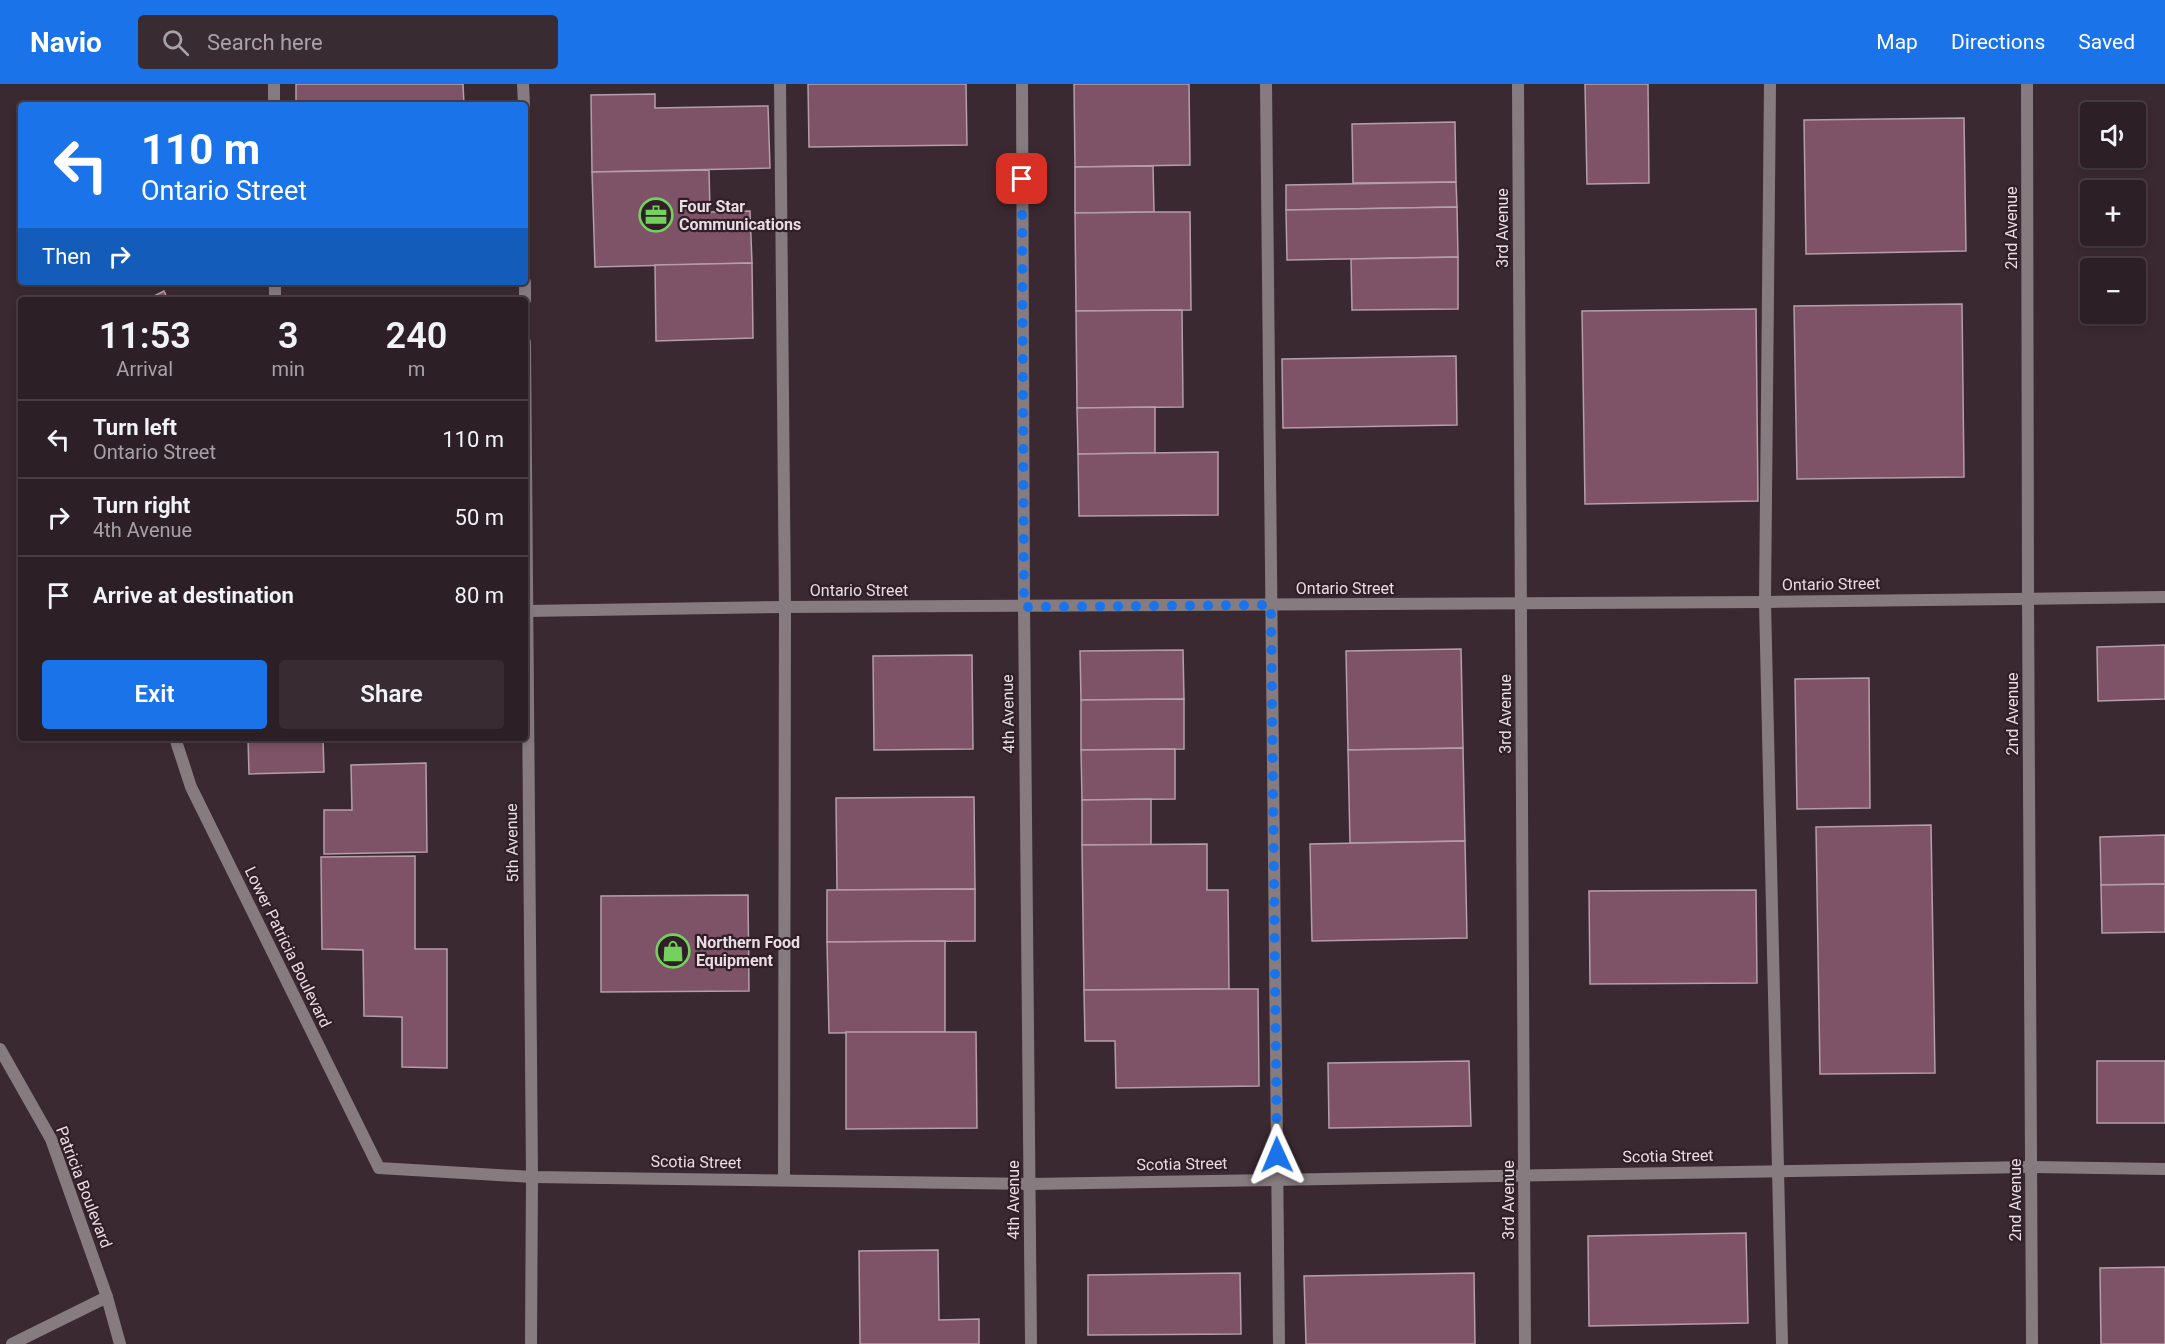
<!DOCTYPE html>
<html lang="en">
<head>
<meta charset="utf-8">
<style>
	:root { --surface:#2c1f25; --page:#382c32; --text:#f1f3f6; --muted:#a6a2a7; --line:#483d42; --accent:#1a73e8 }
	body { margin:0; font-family:Roboto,sans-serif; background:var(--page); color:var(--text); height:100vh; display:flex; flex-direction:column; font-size:22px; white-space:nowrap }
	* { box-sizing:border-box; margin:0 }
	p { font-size:20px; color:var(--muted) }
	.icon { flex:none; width:33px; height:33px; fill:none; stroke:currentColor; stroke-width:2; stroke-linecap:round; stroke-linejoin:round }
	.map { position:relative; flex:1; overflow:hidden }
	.side { position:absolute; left:18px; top:213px; width:510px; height:444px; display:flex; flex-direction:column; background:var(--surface); border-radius:6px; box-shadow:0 3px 9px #0003,0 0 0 2px var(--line) }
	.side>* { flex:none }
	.banner { position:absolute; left:18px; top:18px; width:510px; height:183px; border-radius:6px; box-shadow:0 3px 9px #0003,0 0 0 2px var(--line); background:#1a73e8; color:#fff; overflow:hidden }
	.controls { position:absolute; left:2080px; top:18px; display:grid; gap:12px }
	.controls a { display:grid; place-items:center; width:66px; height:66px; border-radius:6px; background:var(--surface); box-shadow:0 3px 9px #0003,0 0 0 2px var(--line); font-size:30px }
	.pin { position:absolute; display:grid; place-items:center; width:51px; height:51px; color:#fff; margin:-26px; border-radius:12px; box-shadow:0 3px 9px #0006 }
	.me { position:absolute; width:66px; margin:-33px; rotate:359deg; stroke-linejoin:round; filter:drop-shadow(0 0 4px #0008) }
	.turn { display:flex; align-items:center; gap:21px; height:126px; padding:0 24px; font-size:27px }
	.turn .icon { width:78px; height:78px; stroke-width:2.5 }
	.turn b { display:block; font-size:42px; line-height:51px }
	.then { display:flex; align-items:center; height:57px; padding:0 24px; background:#0003; gap:12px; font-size:22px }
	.eta { display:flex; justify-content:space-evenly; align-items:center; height:102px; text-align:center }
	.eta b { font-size:36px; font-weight:600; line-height:42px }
	.cta { display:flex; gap:12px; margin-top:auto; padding:12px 24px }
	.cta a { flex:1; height:69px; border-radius:6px; background:var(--accent); color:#fff; font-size:24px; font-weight:600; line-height:69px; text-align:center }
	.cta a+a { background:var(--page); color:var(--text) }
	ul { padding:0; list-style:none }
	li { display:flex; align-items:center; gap:18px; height:78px; padding:0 24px; border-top:2px solid var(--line) }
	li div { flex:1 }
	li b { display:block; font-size:22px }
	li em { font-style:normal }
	header { display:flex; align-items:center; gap:36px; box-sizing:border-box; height:84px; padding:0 30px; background:var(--accent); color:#fff }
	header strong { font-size:28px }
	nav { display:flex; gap:33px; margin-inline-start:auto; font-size:21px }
	.search { width:420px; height:54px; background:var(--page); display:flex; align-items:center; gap:15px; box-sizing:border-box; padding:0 21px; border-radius:6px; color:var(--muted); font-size:22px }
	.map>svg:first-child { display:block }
	.building { fill:#7e5367; stroke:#b59ea8; stroke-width:1.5 }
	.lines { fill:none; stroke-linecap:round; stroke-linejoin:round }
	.lane { stroke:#867c80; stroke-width:12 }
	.street { stroke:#867c80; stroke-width:12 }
	.route { stroke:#1a73e8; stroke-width:10; stroke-dasharray:0 18 }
	.labels { text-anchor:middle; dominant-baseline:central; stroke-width:4.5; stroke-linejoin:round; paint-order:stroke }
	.poi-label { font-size:16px; font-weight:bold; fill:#e9dce2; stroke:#301f27; text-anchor:start }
	.street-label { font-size:16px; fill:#e9dce2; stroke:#301f27 }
</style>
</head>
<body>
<header>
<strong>Navio</strong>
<div class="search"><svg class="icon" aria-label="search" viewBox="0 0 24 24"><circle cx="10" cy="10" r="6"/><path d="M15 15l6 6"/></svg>Search here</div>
<nav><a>Map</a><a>Directions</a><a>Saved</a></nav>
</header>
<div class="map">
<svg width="2165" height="1260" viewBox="0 0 2165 1260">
	<rect width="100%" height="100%" fill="#3b2931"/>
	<!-- building -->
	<g class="building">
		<path d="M296,0H463L464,21H296Z"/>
		<path d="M808,0H966L967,61L809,63Z"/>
		<path d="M1074,0H1189L1190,81L1075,83Z"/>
		<path d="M1585,0H1648L1649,99L1587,100Z"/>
		<path d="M655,10V24L768,22L770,84L592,88L591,11Z"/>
		<path d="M1964,34L1966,167L1806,170L1804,36Z"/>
		<path d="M1455,38L1456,98L1353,99L1352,40Z"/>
		<path d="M1153,82L1154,128L1075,129V83Z"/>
		<path d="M709,86L710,128L750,127L752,179L595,183L592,88Z"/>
		<path d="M1456,98L1457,123L1286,126V101Z"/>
		<path d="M1457,123L1458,173L1287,176L1286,126Z"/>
		<path d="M1154,128H1190L1191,226L1076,227L1075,129Z"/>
		<path d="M1458,173V225L1352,226L1351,175Z"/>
		<path d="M752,179L753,254L656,257L655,181Z"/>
		<path d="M164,207L168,216H146Z"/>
		<path d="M1962,220L1964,393L1797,395L1794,222Z"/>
		<path d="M1756,225L1758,417L1585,420L1582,227Z"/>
		<path d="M1182,226L1183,323L1077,324L1076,227Z"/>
		<path d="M1456,272L1457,341L1283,344L1282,275Z"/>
		<path d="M1155,323V369L1078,370L1077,324Z"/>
		<path d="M1218,368V431L1079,432L1078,370Z"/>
		<path d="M2165,561V615L2098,617L2097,563Z"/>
		<path d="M1461,565L1463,664L1348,666L1346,567Z"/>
		<path d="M1183,566L1184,615L1081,616L1080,567Z"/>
		<path d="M972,571L973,665L874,666L873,572Z"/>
		<path d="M1869,594L1870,724L1797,725L1795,595Z"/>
		<path d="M1184,615V665L1081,666V616Z"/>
		<path d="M248,654H323L324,688L249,690Z"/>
		<path d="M1463,664L1465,757L1350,759L1348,666Z"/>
		<path d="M1175,665V715L1082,716L1081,666Z"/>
		<path d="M426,679L427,768L324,770V726H352L351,681Z"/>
		<path d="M974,713L975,805L837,806L836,714Z"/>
		<path d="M1151,715V761H1082V716Z"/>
		<path d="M1931,741L1935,989L1820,990L1816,743Z"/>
		<path d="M2165,751V800L2101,801L2100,753Z"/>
		<path d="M1465,757L1467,854L1312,857L1310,760Z"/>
		<path d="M1207,760V806H1228L1229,905L1084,906L1082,761Z"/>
		<path d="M415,772V865H447V984L402,983V933L364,932L363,866L322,865L321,773Z"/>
		<path d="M2165,800V848L2102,849L2101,801Z"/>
		<path d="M975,805V857L827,858V806Z"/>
		<path d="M1756,806L1757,899L1590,900L1589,807Z"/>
		<path d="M748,811L749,907L601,908V812Z"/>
		<path d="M945,857V948L829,949L827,858Z"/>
		<path d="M1229,905H1258L1259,1002L1116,1004L1115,957H1085L1084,906Z"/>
		<path d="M846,948H976L977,1044L846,1045Z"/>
		<path d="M1469,977L1471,1042L1329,1044L1328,979Z"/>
		<rect x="2097" y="977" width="68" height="62"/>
		<path d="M1746,1149L1748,1239L1589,1242L1588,1152Z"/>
		<path d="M938,1166L939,1236L979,1235V1260H860L859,1167Z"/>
		<path d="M2165,1183V1260H2101L2100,1184Z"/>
		<path d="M1240,1189L1241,1250L1088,1251V1191Z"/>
		<path d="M1474,1189L1475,1260H1306L1304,1192Z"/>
	</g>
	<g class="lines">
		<!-- lane -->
		<g class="lane">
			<path d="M274,0V21"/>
			<path d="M780,0L785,523L784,1096"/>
			<path d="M1266,0L1279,1260"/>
			<path d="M1770,0L1765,518L1782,1260"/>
			<path d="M275,198V216"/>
		</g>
		<!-- street -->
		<g class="street">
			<path d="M523,0L524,21"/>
			<path d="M1022,0L1024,523L1031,1260"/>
			<path d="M1518,0L1525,1260"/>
			<path d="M2027,0L2028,514L2032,1260"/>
			<path d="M525,198V216"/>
			<path d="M525,258L532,1093L531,1260"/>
			<path d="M525,527L785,523L1765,518L2165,513"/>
			<path d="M175,654L191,703L379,1084L532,1093L1030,1100L2031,1083L2165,1085"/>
			<path d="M0,965L51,1055L107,1213L120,1260"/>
			<path d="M12,1260L107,1213"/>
		</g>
	</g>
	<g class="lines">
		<!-- route -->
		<path class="route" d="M1022,95L1024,523L1271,521L1277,1071"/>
	</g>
	<!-- icons -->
	<defs>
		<g id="office-ring" transform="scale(1.725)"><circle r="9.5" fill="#301f27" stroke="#72d25d" stroke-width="1.5"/><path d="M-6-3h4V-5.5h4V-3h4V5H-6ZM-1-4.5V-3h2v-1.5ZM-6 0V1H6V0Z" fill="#72d25d"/></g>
		<g id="shop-ring" transform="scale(1.725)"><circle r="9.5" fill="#301f27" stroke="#72d25d" stroke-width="1.5"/><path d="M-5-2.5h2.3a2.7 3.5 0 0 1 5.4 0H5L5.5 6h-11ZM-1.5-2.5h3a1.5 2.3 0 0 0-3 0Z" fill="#72d25d"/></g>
	</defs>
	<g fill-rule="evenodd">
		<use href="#office-ring" x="656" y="131"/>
		<use href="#shop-ring" x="673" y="867"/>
	</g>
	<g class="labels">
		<!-- poi labels -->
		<g class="poi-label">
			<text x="679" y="122">Four Star<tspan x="679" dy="18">Communications</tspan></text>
			<text x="696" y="858">Northern Food<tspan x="696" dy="18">Equipment</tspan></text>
		</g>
		<!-- street labels -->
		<g class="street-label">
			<text transform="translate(1502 144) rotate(-90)">3rd Avenue</text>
			<text transform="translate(2011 144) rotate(-90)">2nd Avenue</text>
			<text transform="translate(1831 500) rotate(-1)">Ontario Street</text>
			<text x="1345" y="504">Ontario Street</text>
			<text x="859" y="506">Ontario Street</text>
			<text transform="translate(1008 630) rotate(-91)">4th Avenue</text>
			<text transform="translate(1505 630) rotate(-90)">3rd Avenue</text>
			<text transform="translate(2012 630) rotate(-90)">2nd Avenue</text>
			<text transform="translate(512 759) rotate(-91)">5th Avenue</text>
			<text transform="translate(288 863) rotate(64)">Lower Patricia Boulevard</text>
			<text transform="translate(1668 1072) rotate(-1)">Scotia Street</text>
			<text transform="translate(696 1078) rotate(1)">Scotia Street</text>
			<text transform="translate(1182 1080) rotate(-1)">Scotia Street</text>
			<text transform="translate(84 1103) rotate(69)">Patricia Boulevard</text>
			<text transform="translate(1013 1116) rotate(-90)">4th Avenue</text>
			<text transform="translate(1508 1116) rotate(-90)">3rd Avenue</text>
			<text transform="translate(2015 1116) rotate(-90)">2nd Avenue</text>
		</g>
	</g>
</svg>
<div class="controls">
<a><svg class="icon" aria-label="sound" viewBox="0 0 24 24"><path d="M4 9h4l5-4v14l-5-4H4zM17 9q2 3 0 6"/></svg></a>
<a>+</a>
<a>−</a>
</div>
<div class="pin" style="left:1022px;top:95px;background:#d93025"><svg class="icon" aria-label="arrive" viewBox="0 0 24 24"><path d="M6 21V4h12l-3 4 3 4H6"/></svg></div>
<svg class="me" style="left:1277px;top:1071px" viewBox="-20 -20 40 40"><path d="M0-17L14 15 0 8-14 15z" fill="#1a73e8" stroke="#fff" stroke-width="4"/></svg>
<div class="banner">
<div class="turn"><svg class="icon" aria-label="left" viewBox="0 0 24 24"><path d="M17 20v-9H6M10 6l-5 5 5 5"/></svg><div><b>110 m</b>Ontario Street</div></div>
<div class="then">Then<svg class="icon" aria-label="right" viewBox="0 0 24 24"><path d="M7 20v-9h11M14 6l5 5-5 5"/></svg></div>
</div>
<section class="side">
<div class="eta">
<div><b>11:53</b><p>Arrival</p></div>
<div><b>3</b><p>min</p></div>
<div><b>240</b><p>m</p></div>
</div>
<ul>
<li><svg class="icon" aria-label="left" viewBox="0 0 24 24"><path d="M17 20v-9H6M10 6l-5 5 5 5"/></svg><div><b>Turn left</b><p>Ontario Street</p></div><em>110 m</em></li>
<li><svg class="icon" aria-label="right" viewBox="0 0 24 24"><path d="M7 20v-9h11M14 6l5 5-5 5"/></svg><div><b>Turn right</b><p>4th Avenue</p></div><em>50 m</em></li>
<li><svg class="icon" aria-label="arrive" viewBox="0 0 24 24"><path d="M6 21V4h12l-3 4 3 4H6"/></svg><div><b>Arrive at destination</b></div><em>80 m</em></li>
</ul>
<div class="cta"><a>Exit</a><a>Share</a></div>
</section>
</div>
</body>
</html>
